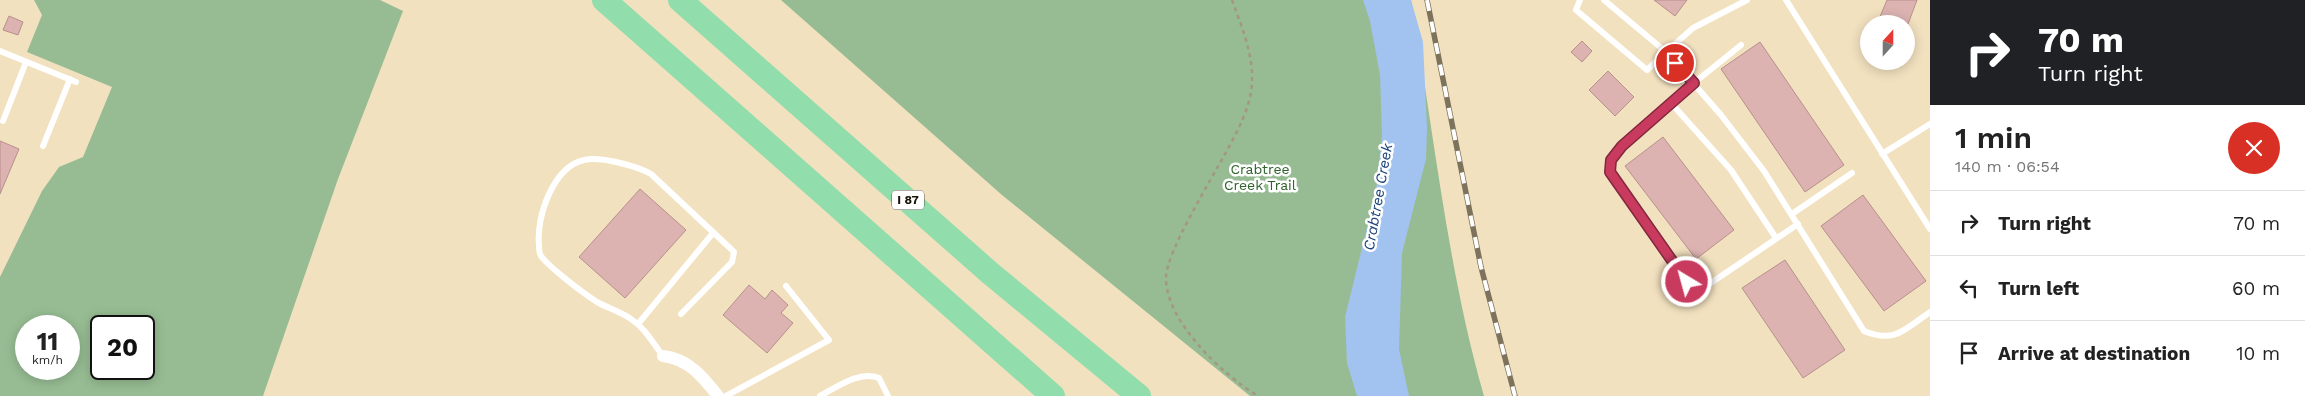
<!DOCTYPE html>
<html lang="en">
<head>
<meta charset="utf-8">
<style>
	:root { --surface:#fff; --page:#f2f2f2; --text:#222; --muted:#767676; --line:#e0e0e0 }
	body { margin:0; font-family:"Work Sans",sans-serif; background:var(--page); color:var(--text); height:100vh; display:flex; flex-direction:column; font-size:19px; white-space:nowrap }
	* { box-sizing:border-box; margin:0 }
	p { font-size:16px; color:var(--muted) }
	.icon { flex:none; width:28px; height:28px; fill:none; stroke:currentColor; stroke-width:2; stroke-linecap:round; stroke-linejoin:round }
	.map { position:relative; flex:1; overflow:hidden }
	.side { display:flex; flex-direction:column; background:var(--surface); width:375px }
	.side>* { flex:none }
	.guide { background:#202124; color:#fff; overflow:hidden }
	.needle { width:32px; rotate:21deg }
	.controls { position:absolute; left:1860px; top:15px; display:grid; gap:10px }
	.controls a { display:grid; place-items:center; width:55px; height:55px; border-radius:50%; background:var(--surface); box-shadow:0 2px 12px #0003; font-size:25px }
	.speed { position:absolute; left:15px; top:315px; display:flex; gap:10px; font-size:25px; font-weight:700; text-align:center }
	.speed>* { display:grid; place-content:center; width:65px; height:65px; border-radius:50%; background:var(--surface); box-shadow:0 2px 12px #0003; line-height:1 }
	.speed small { font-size:12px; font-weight:400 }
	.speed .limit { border:2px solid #111; border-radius:8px; background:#fff; color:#111 }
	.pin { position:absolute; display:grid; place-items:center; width:42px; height:42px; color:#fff; margin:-21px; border:2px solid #fff; border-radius:50%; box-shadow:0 1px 5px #0007 }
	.me { position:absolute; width:55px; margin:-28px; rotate:323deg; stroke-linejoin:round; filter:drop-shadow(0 0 4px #0008) }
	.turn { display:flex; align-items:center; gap:18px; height:105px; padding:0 25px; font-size:22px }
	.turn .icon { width:65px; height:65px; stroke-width:2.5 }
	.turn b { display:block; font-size:35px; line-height:42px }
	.round { display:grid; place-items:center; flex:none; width:52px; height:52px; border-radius:26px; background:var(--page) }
	.headline { display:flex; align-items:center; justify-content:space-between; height:85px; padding:0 25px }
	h1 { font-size:30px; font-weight:600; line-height:38px }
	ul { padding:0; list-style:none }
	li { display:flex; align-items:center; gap:15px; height:65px; padding:0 25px; border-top:1px solid var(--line) }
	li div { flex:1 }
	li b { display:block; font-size:19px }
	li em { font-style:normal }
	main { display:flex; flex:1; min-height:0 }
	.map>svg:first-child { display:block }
	.green { fill:#97bc93; fill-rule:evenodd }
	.water { fill:#a2c2ef }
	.building { fill:#dcb3b1; stroke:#b7908e }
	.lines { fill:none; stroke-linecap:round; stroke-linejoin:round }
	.path { stroke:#a4977d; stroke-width:2.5; stroke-dasharray:4 4; stroke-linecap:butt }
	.lane { stroke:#fff; stroke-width:6 }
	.street { stroke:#fff; stroke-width:12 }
	.highway { stroke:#92ddac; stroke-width:24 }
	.rail-casing { stroke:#7d725c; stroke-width:5.5 }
	.rail { stroke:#fff; stroke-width:4; stroke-dasharray:11; stroke-linecap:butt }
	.route-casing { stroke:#83263e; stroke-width:12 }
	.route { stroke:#c93a5f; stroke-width:9 }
	.labels { text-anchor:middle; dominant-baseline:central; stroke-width:5; stroke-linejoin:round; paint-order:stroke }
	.shield { fill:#fff; stroke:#5f5b53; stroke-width:1 }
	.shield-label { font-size:12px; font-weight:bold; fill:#1b1509 }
	.park-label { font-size:14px; fill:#2f632b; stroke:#fff }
	.water-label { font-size:15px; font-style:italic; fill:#1c447b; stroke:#fff }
</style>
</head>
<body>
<main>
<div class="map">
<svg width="1930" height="396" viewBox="0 0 1930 396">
	<rect width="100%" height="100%" fill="#f2e1bf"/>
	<!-- green -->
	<g class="green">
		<path d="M34,0H380L403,11L338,179L263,396H0V277L42,191L59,167L83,157L112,87L27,52L42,15ZM69,326V369H26V326ZM144,326V369H101V326Z"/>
		<path d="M781,0H1411C1434,132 1447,267 1484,396H1250L1002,195Z"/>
	</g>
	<!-- water -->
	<path class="water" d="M1363,0H1411L1423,42L1427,128L1426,159L1402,253L1399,349L1409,396H1357L1347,363L1345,317L1376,191L1382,135L1380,75L1370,21Z"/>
	<!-- building -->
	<g class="building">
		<path d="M1654,0H1687L1675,16Z"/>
		<path d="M1887,0H1917L1908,24H1877Z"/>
		<path d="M9,16L23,22L18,35L3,30Z"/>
		<path d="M1582,41L1592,51L1582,62L1571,52Z"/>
		<path d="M1760,42L1844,165L1805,192L1721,69Z"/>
		<path d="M1608,71L1634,97L1615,116L1589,90Z"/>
		<path d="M1663,137L1734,230L1696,259L1625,166Z"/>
		<path d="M0,141L19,149L0,194Z"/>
		<path d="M640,189L686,230L625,298L579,257Z"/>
		<path d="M1863,195L1926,281L1884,311L1821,226Z"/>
		<path d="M1785,260L1845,350L1803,378L1742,288Z"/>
		<path d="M749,285L765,299L772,290L788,305L781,313L793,323L767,353L723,315Z"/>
	</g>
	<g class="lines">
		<!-- path -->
		<path class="path" d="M1232,0C1241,25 1253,53 1252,80C1252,106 1237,132 1225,154C1211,180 1167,251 1166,277C1165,321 1223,375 1258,396"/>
		<!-- lane -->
		<g class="lane">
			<path d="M1580,0L1576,10L1647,70L1666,52L1721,115L1764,171L1864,331C1895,344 1905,329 1930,312"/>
			<path d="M1604,0L1666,52L1693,28L1747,0"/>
			<path d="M1786,0L1930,229"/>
			<path d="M1741,45C1720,63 1617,141 1611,160C1610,164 1611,169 1610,172L1694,289H1702L1798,224"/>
			<path d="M0,51L76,82"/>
			<path d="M1671,103L1731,170L1776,238"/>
			<path d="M3,121L26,62"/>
			<path d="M43,146L70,79"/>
			<path d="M1882,154L1930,124"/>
			<path d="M1792,214L1852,173"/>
			<path d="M638,324L713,233"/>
			<path d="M663,356C653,343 645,328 631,319C621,312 608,308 597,302C583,293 550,268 541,256C539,253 539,249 539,245C536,217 553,167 584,160C600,156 637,166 651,174L731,249L734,252L732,262L681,314"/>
			<path d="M726,396L829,340L786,286"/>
			<path d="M820,396C837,387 860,370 879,378L888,396"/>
		</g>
		<!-- street -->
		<path class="street" d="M663,356C689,359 703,377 718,396"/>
		<!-- highway -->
		<g class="highway">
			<path d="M604,0L1053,396"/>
			<path d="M680,0L990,273L1139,396"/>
		</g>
		<!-- rail casing -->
		<g class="rail-casing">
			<path id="rail" d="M1427,0L1481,267L1515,396"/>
		</g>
		<!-- rail -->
		<use href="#rail" class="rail"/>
	</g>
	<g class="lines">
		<!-- route casing -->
		<g class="route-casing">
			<path id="route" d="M1675,63L1694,83L1622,146L1611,160L1610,172L1687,282"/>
		</g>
		<!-- route -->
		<use href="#route" class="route"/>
	</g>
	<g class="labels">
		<!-- shield labels -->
		<rect class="shield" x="892" y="190.5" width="32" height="19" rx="4"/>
		<g class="shield-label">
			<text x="908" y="200">I 87</text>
		</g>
		<!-- park labels -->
		<g class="park-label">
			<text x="1260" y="169">Crabtree<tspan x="1260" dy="16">Creek Trail</tspan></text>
		</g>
		<!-- water labels -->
		<g class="water-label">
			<text transform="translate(1378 197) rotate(-80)">Crabtree Creek</text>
		</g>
	</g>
</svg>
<div class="controls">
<a><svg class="needle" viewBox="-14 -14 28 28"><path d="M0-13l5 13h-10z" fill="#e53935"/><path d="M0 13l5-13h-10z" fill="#767676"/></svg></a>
</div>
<div class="speed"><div>11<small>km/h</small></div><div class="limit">20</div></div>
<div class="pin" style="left:1675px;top:63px;background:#d93025"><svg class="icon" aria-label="arrive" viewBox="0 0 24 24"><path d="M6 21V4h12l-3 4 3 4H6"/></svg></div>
<svg class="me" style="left:1687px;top:282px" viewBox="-20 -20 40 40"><circle r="17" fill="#c93a5f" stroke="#fff" stroke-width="3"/><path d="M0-11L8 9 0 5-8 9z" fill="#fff"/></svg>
</div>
<section class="side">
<div class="guide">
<div class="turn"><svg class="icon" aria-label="right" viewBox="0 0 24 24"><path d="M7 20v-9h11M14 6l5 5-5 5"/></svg><div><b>70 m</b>Turn right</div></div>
</div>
<div class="headline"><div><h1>1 min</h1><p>140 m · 06:54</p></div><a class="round" style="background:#d93025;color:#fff"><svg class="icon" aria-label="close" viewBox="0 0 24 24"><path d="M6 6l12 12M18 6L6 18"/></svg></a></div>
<ul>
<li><svg class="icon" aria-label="right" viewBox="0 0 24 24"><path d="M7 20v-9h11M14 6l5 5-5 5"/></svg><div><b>Turn right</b></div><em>70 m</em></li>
<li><svg class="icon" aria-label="left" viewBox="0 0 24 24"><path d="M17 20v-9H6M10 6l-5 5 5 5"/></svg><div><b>Turn left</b></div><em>60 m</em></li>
<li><svg class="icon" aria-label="arrive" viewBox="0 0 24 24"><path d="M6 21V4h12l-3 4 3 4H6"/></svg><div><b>Arrive at destination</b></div><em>10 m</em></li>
</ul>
</section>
</main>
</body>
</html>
